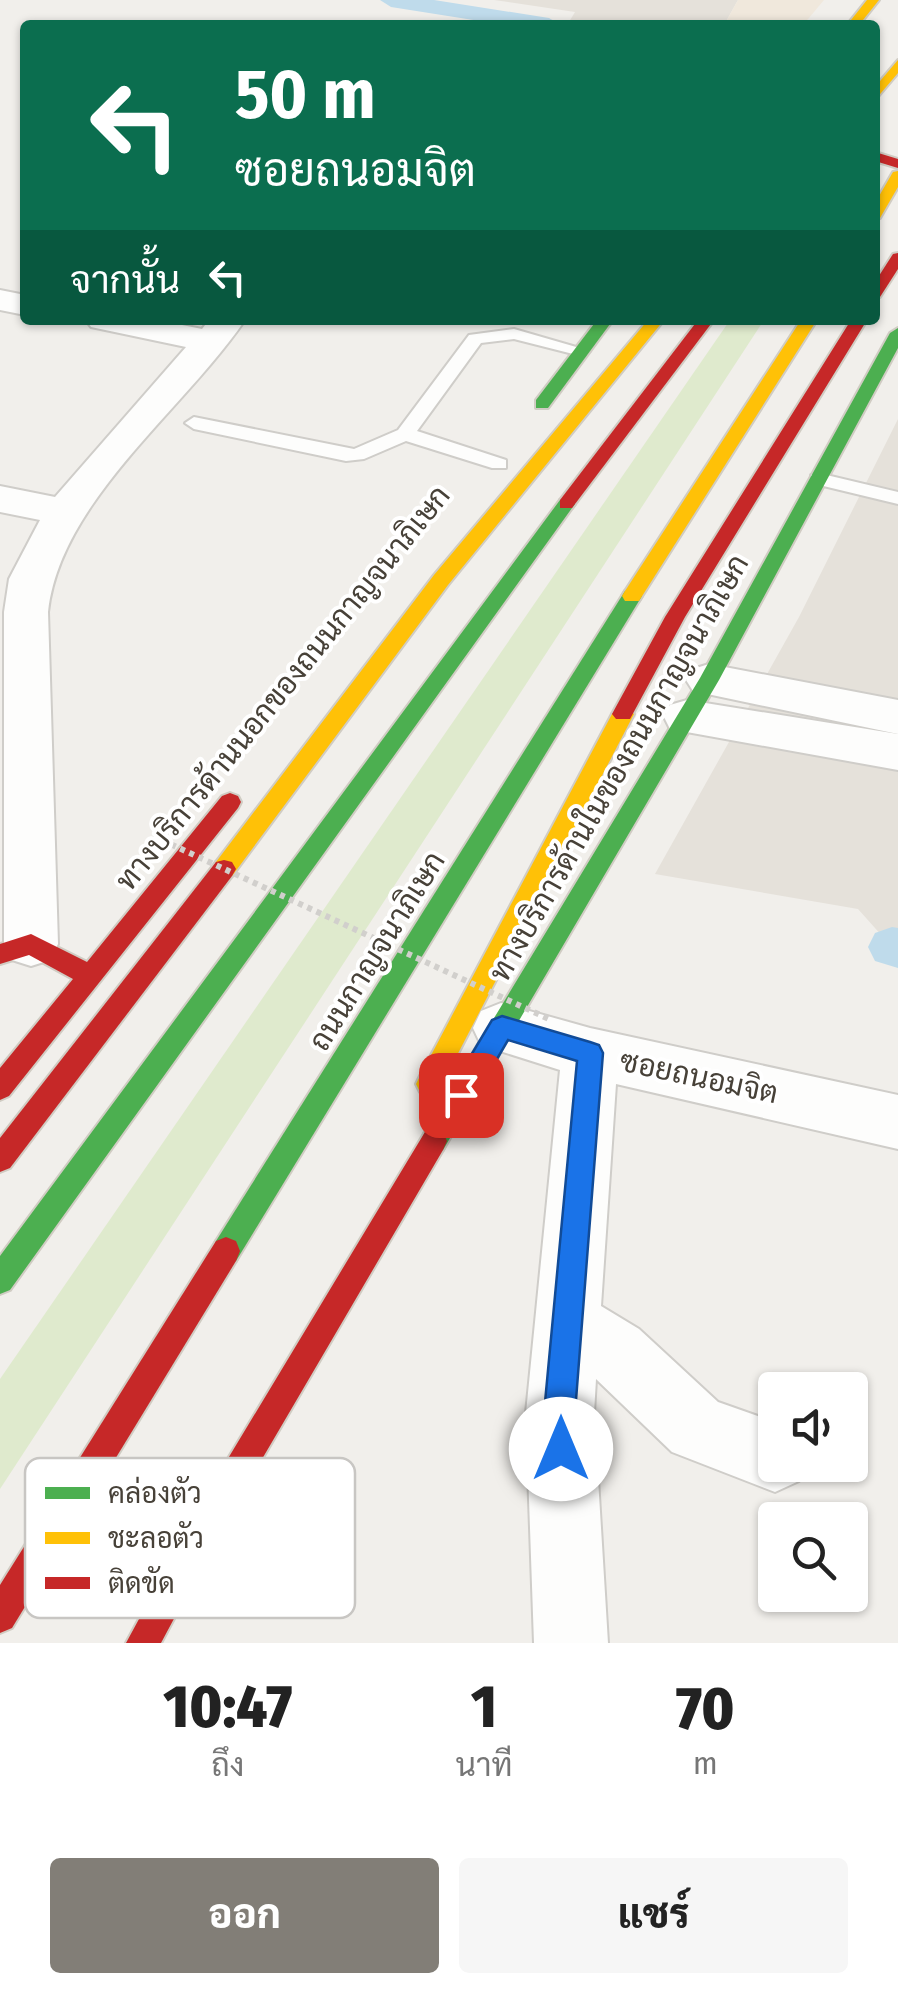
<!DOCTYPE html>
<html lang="th">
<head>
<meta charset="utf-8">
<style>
	:root { --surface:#fff; --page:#f6f6f6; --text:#222; --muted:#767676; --accent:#827e77 }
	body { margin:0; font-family:"Fira Sans Condensed",Sarabun,sans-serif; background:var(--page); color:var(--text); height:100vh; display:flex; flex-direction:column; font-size:38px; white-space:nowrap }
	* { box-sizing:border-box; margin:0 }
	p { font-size:32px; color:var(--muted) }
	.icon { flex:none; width:55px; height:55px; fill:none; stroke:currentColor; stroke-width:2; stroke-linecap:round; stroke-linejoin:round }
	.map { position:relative; height:1643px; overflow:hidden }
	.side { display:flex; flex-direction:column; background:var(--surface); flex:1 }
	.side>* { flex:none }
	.hud { position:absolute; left:20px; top:20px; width:860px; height:305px; border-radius:10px; box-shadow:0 2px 8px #0004; background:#0b6e4f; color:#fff; overflow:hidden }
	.tools { position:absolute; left:758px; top:1372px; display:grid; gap:20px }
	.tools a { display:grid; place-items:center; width:110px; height:110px; border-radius:10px; background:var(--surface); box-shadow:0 2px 8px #0004; font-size:50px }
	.pin { position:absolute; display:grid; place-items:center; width:85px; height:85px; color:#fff; margin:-42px; border-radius:20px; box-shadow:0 5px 15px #0006 }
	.me { position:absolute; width:110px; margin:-55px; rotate:0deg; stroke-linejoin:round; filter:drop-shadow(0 0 8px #0008) }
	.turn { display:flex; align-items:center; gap:35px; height:210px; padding:0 50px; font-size:45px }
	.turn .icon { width:130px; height:130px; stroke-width:2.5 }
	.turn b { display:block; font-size:70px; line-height:85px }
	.then { display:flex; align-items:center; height:95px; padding:0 50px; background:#0003; gap:20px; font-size:38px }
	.eta { display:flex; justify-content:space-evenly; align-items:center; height:170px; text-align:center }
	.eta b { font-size:60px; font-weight:800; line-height:70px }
	.button { display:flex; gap:20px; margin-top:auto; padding:20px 50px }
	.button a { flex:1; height:115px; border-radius:10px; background:var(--accent); color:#fff; font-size:40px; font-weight:800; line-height:115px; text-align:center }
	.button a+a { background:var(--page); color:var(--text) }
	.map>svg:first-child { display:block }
	.residential { fill:#e5e1da }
	.commercial { fill:#f0e8dc }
	.green { fill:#dfeacd }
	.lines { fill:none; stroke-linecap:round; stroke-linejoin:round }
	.canal { fill:#bfdbeb; fill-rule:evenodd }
	.lane-casing { stroke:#cfcdc9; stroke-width:4 }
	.street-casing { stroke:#cfcdc9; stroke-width:4 }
	.fast-casing { stroke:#d0ccc3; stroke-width:4 }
	.slow-casing { stroke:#d0ccc3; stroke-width:4 }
	.jam-casing { stroke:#d0ccc3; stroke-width:4 }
	.lane { fill:#fdfdfc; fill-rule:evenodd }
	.street { fill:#fdfdfc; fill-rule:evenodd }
	.fast { fill:#4caf50; fill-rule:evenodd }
	.slow { fill:#ffc107; fill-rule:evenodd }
	.jam { fill:#c62828; fill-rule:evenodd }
	.path-bridge { stroke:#d1cfcc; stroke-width:6; stroke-dasharray:5 5; stroke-linecap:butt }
	.route { fill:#1a73e8; stroke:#114b97; stroke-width:2.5 }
	.labels { text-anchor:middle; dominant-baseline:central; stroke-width:8; stroke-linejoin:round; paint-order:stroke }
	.street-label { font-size:30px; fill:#474138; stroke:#fff }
	.key { fill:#fff; stroke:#c8c6c3; stroke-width:2.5 }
	.key-label { font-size:28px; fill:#474138 }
</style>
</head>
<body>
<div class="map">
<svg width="898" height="1643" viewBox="0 0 898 1643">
	<rect width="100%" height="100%" fill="#f1efeb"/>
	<!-- residential -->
	<g class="residential">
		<path d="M494,0H738L724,25H593L569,22L575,12Z"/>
		<path d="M898,419V948L892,947L858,909L655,874L799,617Z"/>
	</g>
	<!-- commercial -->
	<path class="commercial" d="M738,0H824L803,25H724Z"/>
	<!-- green -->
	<path class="green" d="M730,320H764L0,1489V1379Z"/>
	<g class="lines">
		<!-- canal -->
		<g class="canal">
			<path d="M380,0H434L549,18L561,25H505L391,7Z"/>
			<path d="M892,927L898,928V968L875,961L868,947L875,933Z"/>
		</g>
		<!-- lane casing -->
		<g class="lane-casing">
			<g id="lane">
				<path d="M514,329L590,351L581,356L514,339L481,343L417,431L506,460V468H492L406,441L364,459L346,461L194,429L185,423L194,417L354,449L398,430L469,335Z"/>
				<path d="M818,473L898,492V504L811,483V475Z"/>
			</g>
		</g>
		<!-- street casing -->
		<g class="street-casing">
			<g id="street">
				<path d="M0,290L25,295V315L0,310Z"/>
				<path d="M86,320H157L202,329L209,320H245C184,410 60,501 48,612L58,944L50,960L31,966L12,960L4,944V612L9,579L40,520L0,512V486L55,497L186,347L91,327Z"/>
				<path d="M709,664L898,700V734L693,691L686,680L693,669Z"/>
				<path d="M687,700L898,734V770L670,729L664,717L670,705Z"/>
				<path d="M501,1003L590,1028L898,1095V1149L616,1084L601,1306L639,1329L718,1402L775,1422V1465H806L799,1481L775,1492L672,1452L596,1379L594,1413L608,1643H534L526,1413L560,1070L481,1045L473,1028L481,1011Z"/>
			</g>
		</g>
		<!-- fast casing -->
		<g class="fast-casing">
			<g id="fast">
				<path d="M597,320H613L548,408H536V400Z"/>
				<path d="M898,328V348L719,680L443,1150L434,1153L425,1150L421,1141L425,1132L700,678L890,333Z"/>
				<path d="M566,498L575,504L572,508L10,1290L0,1294V1256L560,500Z"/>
				<path d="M632,589L642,596L236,1261L226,1265L216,1261L212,1251L216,1241L625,591Z"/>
			</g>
		</g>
		<!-- slow casing -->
		<g class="slow-casing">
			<g id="slow">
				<path d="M867,0H879L859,25H847Z"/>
				<path d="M898,60V73L875,100V87Z"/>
				<path d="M898,171V187L880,218L875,219V203L893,172Z"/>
				<path d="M648,320H664L448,585L232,876H216L212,869L216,862L434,575Z"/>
				<path d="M801,320H817L639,601H625L622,596L625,591Z"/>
				<path d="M623,706L634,714L438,1092L429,1096L420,1092L416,1084L420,1076L612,714Z"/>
			</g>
		</g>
		<!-- jam casing -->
		<g class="jam-casing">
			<g id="jam">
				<path d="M875,152L898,159V168L875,161Z"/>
				<path d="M898,253V269L880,297L875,299V282L893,254Z"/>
				<path d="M698,320H714L572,508H560V500Z"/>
				<path d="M851,320H867L685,617L630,719H616L612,714L665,617Z"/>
				<path d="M230,793L238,796L241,802L238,808L9,1096L0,1100V1068L73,979L29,955L0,964V944L31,934L87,962L222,796Z"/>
				<path d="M224,860L232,862L236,869L232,876L10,1168L0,1172V1138L216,862Z"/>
				<path d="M434,1129L443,1132L447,1141L443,1150L231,1512L161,1643H126L209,1490L425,1132Z"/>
				<path d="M226,1237L236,1241L240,1251L236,1261L12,1628L0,1633V1585L216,1241Z"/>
			</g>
		</g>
		<!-- lane -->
		<use href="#lane" class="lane"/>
		<!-- street -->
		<use href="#street" class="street"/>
		<!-- fast -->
		<use href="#fast" class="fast"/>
		<!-- slow -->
		<use href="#slow" class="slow"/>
		<!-- jam -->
		<use href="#jam" class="jam"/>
		<!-- path-bridge -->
		<path class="path-bridge" d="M153,836L551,1020"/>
	</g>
	<!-- route -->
	<path class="route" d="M502,1016L590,1042L599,1045L603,1053L575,1413L577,1449L572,1460L561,1465L550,1460L545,1449L544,1413L577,1061L508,1040L471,1104L461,1107L452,1104L448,1095L452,1087L492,1020Z"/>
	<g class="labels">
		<!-- street labels -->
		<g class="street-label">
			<text transform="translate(283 688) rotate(-51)">ทางบริการด้านนอกของถนนกาญจนาภิเษก</text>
			<text transform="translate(619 768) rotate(-60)">ทางบริการด้านในของถนนกาญจนาภิเษก</text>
			<text transform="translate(377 951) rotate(-58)">ถนนกาญจนาภิเษก</text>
			<text transform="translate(699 1077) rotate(12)">ซอยถนอมจิต</text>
		</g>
	</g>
	<!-- legend -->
	<rect x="25" y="1458" width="330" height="160" rx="15" class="key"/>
	<rect x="45" y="1487" width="45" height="12" fill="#4caf50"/>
	<rect x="45" y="1532" width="45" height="12" fill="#ffc107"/>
	<rect x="45" y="1577" width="45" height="12" fill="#c62828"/>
	<g class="key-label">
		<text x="108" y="1503">คล่องตัว</text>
		<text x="108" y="1548">ชะลอตัว</text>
		<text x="108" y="1593">ติดขัด</text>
	</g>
</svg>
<div class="tools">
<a><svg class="icon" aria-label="sound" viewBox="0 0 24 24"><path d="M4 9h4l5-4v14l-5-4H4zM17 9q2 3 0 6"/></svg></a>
<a><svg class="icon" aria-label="search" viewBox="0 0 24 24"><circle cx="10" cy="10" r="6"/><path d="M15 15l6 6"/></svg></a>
</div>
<div class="pin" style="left:461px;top:1095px;background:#d93025"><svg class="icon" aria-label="arrive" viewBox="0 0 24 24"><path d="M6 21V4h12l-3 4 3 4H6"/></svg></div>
<svg class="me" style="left:561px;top:1449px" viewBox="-20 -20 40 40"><circle r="19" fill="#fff"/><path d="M0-13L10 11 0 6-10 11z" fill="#1a73e8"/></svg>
<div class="hud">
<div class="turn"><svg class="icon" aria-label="left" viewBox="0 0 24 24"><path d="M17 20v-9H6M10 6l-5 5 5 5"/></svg><div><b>50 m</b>ซอยถนอมจิต</div></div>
<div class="then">จากนั้น<svg class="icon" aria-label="left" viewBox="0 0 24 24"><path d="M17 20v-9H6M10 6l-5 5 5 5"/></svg></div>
</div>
</div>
<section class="side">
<div class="eta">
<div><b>10:47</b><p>ถึง</p></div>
<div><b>1</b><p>นาที</p></div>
<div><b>70</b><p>m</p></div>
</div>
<div class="button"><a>ออก</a><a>แชร์</a></div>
</section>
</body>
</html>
